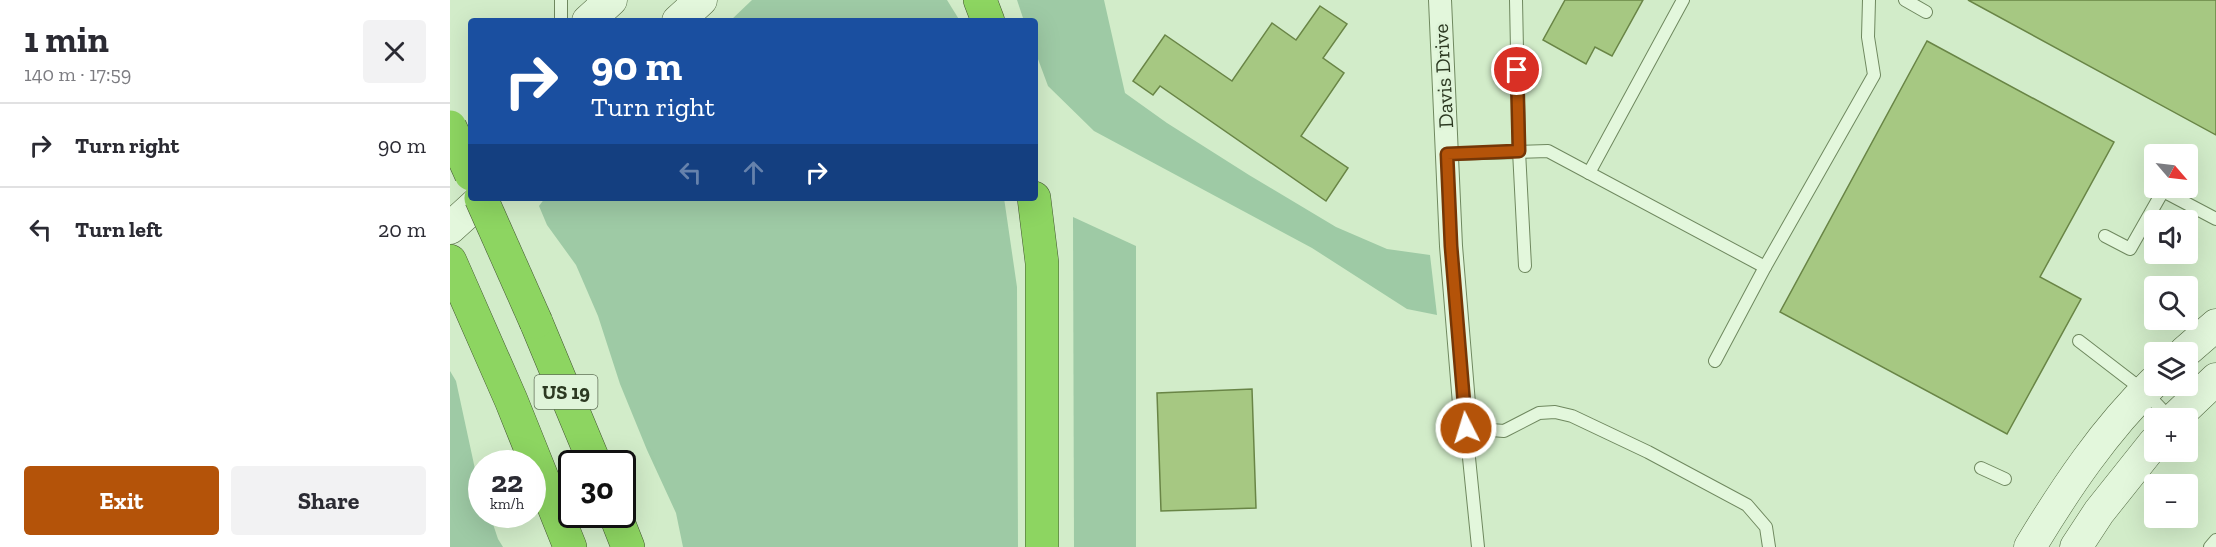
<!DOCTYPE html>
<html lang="en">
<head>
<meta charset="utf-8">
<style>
	:root { --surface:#fff; --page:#f2f2f3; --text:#2b2b33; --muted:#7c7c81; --line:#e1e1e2; --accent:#b45309 }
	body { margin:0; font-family:"Zilla Slab",serif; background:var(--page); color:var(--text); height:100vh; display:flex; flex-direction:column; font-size:22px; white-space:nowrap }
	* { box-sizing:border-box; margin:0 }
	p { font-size:20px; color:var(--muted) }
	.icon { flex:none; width:33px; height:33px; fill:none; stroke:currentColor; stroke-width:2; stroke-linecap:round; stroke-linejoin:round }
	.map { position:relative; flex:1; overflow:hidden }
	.details { display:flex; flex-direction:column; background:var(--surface); width:450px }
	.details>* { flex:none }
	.guide { position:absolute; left:18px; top:18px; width:570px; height:183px; border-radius:6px; box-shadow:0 6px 24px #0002; background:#1a4fa0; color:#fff; overflow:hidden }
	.needle { width:39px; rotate:118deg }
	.buttons { position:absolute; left:1694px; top:144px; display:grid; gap:12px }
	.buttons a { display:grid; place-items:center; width:54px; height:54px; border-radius:6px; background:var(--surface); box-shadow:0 6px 24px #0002; font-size:30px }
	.speed { position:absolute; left:18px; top:450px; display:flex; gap:12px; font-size:30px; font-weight:700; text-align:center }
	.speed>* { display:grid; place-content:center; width:78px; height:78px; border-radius:50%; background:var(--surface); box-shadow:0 6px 24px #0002; line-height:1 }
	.speed small { font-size:15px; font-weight:400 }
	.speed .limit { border:3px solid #111; border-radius:9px; background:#fff; color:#111 }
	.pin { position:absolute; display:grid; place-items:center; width:51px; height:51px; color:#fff; margin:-26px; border:3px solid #fff; border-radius:50%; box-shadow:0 2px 6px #0007 }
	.me { position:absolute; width:66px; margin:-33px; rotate:355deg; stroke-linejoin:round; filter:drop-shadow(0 0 4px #0008) }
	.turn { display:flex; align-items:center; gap:21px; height:126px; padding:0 24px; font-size:27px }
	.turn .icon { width:78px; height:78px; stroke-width:2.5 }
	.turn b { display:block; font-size:42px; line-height:51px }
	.lanes { display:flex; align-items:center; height:57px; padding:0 24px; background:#0003; justify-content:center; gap:30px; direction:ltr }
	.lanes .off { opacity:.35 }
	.round { display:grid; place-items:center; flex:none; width:63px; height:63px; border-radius:6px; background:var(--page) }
	.overview { display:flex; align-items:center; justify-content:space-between; height:102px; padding:0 24px }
	h1 { font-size:36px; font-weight:700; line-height:45px }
	.action { display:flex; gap:12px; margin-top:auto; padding:12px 24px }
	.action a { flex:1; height:69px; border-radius:6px; background:var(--accent); color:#fff; font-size:24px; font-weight:700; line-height:69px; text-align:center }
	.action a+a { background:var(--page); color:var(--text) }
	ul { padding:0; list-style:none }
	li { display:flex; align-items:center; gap:18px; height:84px; padding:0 24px; border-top:2px solid var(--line) }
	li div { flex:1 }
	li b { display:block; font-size:22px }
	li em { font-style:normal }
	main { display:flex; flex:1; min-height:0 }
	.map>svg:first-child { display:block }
	.green { fill:#9ecaa5 }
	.building { fill:#a6c882; stroke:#698546; stroke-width:1.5 }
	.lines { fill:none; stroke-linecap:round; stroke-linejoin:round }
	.lane-casing { stroke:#6f885f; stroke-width:14 }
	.street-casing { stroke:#6f885f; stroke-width:24 }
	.secondary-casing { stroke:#536a42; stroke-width:33 }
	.highway-casing { stroke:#435632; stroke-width:34 }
	.lane { stroke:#e3f7dc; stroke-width:12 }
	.street { stroke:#e3f7dc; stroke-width:22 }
	.secondary { stroke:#e3f7dc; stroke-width:32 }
	.highway { stroke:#8dd561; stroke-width:33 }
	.highway-bridge-casing { stroke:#435632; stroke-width:34; stroke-linecap:butt }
	.highway-bridge { stroke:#8dd561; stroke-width:33 }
	.route-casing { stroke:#753606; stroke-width:15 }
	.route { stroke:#b45309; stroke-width:10 }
	.labels { text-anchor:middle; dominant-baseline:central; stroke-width:6; stroke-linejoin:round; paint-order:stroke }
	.shield { fill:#dff4d9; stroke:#627158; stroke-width:1.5 }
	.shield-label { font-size:20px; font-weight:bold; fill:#2c3921 }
	.street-label { font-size:21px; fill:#2c3921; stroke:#dff4d9 }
</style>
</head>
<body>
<main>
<section class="details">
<div class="overview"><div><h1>1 min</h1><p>140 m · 17:59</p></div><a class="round"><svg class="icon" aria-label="close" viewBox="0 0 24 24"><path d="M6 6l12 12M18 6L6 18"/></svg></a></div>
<ul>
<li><svg class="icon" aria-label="right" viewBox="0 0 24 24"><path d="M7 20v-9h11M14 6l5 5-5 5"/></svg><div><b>Turn right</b></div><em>90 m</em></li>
<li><svg class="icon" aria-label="left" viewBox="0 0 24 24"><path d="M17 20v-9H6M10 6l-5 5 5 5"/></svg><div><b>Turn left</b></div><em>20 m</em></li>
</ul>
<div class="action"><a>Exit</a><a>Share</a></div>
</section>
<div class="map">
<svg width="1766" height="547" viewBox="0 0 1766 547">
	<rect width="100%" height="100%" fill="#d2ecc9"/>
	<!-- green -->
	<g class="green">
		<path d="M302,0H497L510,21H280Z"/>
		<path d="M567,0H654L675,93L717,123L799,175L886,227L937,249L980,255L987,315L957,309L862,248L644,131L598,86L585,51V21H574Z"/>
		<path d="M95,198H554L567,287L568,547H233L226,513L197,450L170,384L148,316L126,265L97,225L89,206Z"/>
		<path d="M623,217L686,246V547H624Z"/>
		<path d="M0,371L6,381L25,469L31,488L32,514L40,515L48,539L53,547H0Z"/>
	</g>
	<!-- building -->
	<g class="building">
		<path d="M1115,0H1193L1162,56L1145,47L1136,64L1093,40Z"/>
		<path d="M1518,0H1766V135Z"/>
		<path d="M870,6L897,24L873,58L894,73L851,136L898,168L876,201L710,86L703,95L683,81L715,35L782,81L822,23L846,40Z"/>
		<path d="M1477,41L1664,142L1590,277L1631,299L1557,434L1330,312Z"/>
		<path d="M802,389L806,508L711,511L707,393Z"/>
	</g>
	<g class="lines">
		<!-- lane casing -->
		<g class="lane-casing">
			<g id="lane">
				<path d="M111,0V21"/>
				<path d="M1066,0L1069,151L1075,266"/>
				<path d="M1455,0L1476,12"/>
				<path d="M997,154L1098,151L1315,267"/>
				<path d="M1139,173L1233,0"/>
				<path d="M1655,236L1680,249L1713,191L1766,219"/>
				<path d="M1629,341L1694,391L1720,418"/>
				<path d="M1265,361L1315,267L1424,75L1418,37L1419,0"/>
				<path d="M1531,468L1555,479"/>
				<path d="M1028,547L1016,428L1054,431L1089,413L1105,412L1122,416L1198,452L1297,505L1316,527L1319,547"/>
				<path d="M1760,547L1766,540"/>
			</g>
		</g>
		<!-- street casing -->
		<g class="street-casing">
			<path id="street" d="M990,0L1001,246L1016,428"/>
		</g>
		<!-- secondary casing -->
		<g class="secondary-casing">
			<g id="secondary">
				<path d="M138,21L161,0"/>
				<path d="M228,21L251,0"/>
				<path d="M0,228L33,198"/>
				<path d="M1735,352L1766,325"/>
				<path d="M1725,418L1766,379"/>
				<path d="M1580,547C1615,489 1655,429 1704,382"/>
				<path d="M1626,547L1649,512L1704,443"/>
			</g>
		</g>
		<!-- highway casing -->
		<g class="highway-casing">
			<g id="highway">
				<path d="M530,0L538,21"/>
				<path d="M584,198L592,263V547"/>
				<path d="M0,261L61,400L120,547"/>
				<path d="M86,322L145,464"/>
				<path d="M165,514L178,547"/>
			</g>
		</g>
		<!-- lane -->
		<use href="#lane" class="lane"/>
		<!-- street -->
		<use href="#street" class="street"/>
		<!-- secondary -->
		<use href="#secondary" class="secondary"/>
		<!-- highway -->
		<use href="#highway" class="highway"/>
		<!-- highway-bridge casing -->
		<g class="highway-bridge-casing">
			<g id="highway-bridge">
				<path d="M0,127L21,174"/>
				<path d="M31,198L86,322"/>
			</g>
		</g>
		<!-- highway-bridge -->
		<use href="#highway-bridge" class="highway-bridge"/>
	</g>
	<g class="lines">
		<!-- route casing -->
		<g class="route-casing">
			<path id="route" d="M1016,428L1001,246L997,154L1069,151L1067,70"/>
		</g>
		<!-- route -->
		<use href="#route" class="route"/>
	</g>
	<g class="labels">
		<!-- shield labels -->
		<rect class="shield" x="84.5" y="375" width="63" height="34" rx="4.5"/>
		<g class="shield-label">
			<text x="116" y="392">US 19</text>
		</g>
		<!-- street labels -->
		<g class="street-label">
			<text transform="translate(993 76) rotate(-93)">Davis Drive</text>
		</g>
	</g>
</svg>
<div class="buttons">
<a><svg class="needle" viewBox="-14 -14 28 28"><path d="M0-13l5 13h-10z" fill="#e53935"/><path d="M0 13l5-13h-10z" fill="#7c7c81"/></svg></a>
<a><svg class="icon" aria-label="sound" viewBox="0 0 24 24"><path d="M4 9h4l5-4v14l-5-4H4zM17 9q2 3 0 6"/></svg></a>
<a><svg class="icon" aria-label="search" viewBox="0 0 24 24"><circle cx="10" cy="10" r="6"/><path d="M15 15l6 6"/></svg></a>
<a><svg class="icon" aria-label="layers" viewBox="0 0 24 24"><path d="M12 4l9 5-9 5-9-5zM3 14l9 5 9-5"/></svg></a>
<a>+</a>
<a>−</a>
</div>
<div class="speed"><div>22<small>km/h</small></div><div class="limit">30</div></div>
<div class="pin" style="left:1067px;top:70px;background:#d93025"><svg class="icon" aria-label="arrive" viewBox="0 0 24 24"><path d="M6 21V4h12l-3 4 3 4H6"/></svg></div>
<svg class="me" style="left:1016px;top:428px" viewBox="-20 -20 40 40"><circle r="17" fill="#b45309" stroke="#fff" stroke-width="3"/><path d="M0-11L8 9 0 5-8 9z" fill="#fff"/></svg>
<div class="guide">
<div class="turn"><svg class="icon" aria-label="right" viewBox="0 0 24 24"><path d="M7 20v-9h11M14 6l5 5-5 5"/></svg><div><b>90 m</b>Turn right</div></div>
<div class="lanes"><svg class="icon off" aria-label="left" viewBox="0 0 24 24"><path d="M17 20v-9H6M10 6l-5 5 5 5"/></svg><svg class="icon off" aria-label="ahead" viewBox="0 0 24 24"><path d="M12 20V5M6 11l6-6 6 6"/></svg><svg class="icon" aria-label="right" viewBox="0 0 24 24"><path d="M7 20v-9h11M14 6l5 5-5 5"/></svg></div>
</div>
</div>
</main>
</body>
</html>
